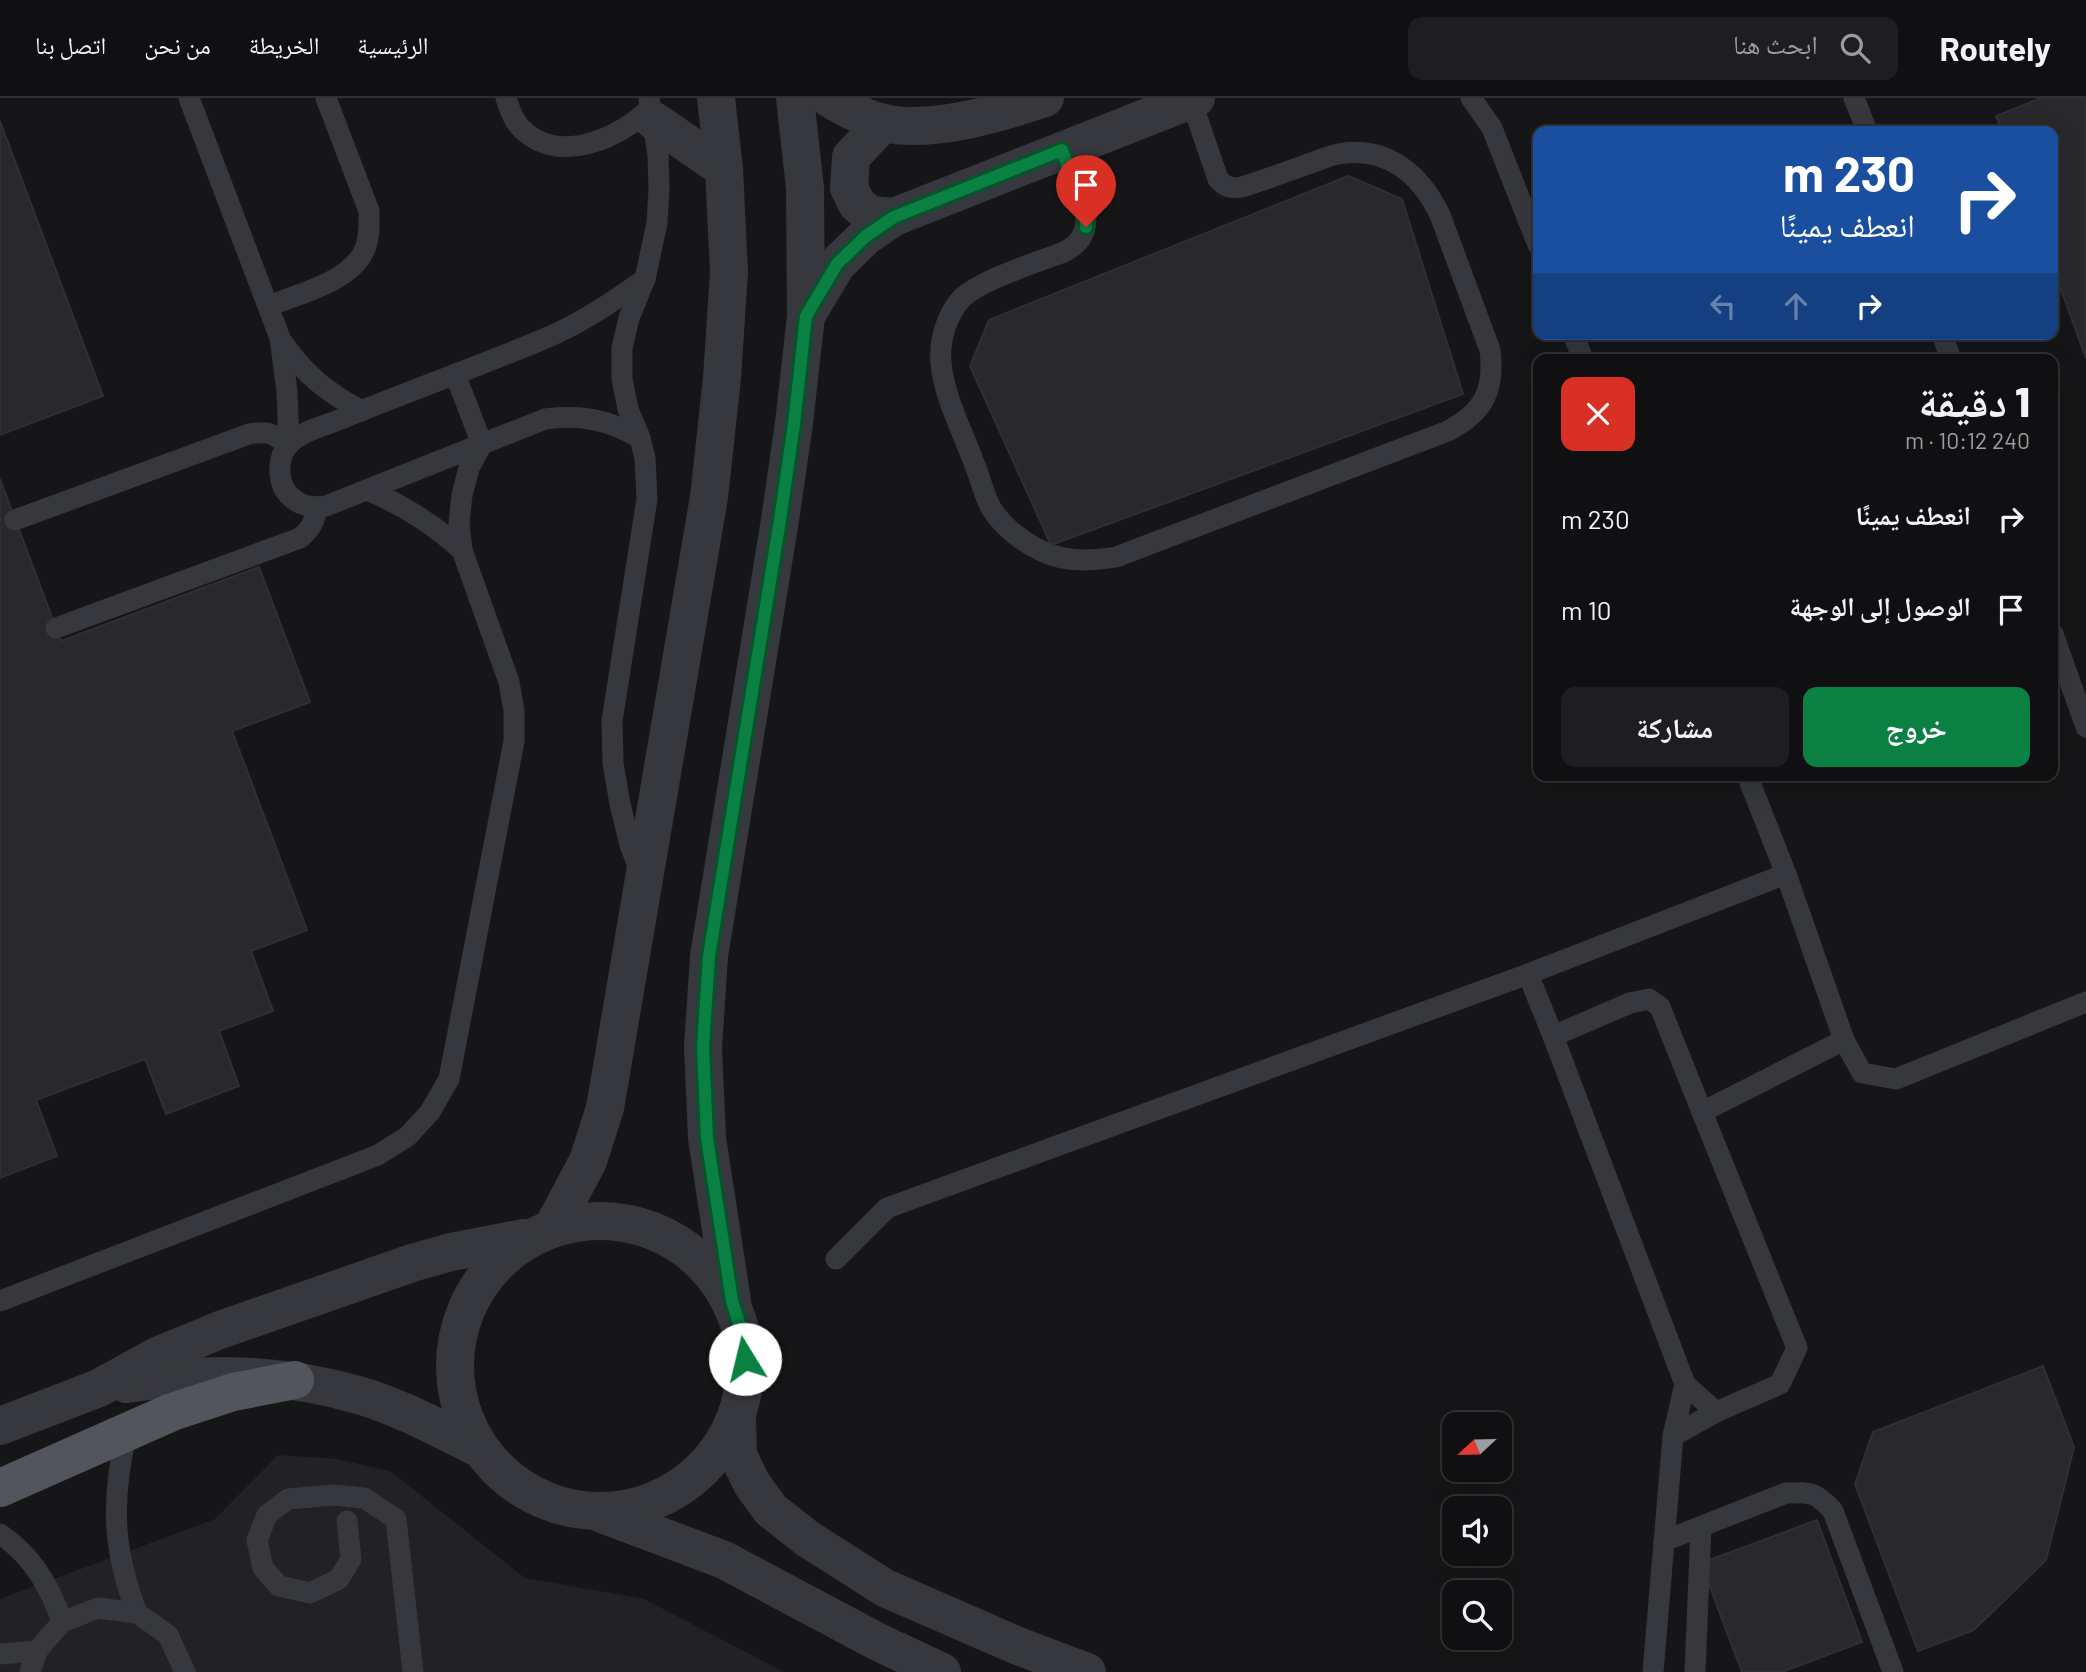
<!DOCTYPE html>
<html lang="ar">
<head>
<meta charset="utf-8">
<style>
	:root { --surface:#101012; --page:#1e1e20; --text:#f1f3f6; --muted:#9c9d9f; --line:#303032; --accent:#0b8043 }
	body { margin:0; font-family:Barlow,"Noto Naskh Arabic",sans-serif; background:var(--page); color:var(--text); direction:rtl; height:100vh; display:flex; flex-direction:column; font-size:26px; white-space:nowrap }
	* { box-sizing:border-box; margin:0 }
	p { font-size:23px; color:var(--muted) }
	.icon { flex:none; width:38px; height:38px; fill:none; stroke:currentColor; stroke-width:2; stroke-linecap:round; stroke-linejoin:round }
	.map { position:relative; flex:1; overflow:hidden; direction:ltr }
	.sheet { position:absolute; left:1533px; top:256px; width:525px; height:427px; display:flex; flex-direction:column; background:var(--surface); border-radius:14px; box-shadow:0 7px 28px #0002,0 0 0 2px var(--line); direction:rtl }
	.sheet>* { flex:none }
	.top-card { position:absolute; left:1533px; top:28px; width:525px; height:214px; border-radius:14px; box-shadow:0 7px 28px #0002,0 0 0 2px var(--line); direction:rtl; background:#1a4fa0; color:#fff; overflow:hidden }
	.needle { width:46px; rotate:248deg }
	.buttons { position:absolute; left:1442px; top:1314px; display:grid; gap:14px }
	.buttons a { display:grid; place-items:center; width:70px; height:70px; border-radius:14px; background:var(--surface); box-shadow:0 7px 28px #0002,0 0 0 2px var(--line); font-size:35px }
	.pin { position:absolute; display:grid; place-items:center; width:60px; height:60px; color:#fff; margin:-72px -30px; border-radius:50% 50% 50% 0; rotate:-45deg; box-shadow:0 0 7px #0007 }
	.pin .icon { rotate:45deg }
	.me { position:absolute; width:77px; margin:-38px; rotate:351deg; stroke-linejoin:round; filter:drop-shadow(0 0 5px #0008) }
	.turn { display:flex; align-items:center; gap:24px; height:147px; padding:0 28px; font-size:32px }
	.turn .icon { width:91px; height:91px; stroke-width:2.5 }
	.turn b { display:block; font-size:49px; line-height:60px }
	.lanes { display:flex; align-items:center; height:66px; padding:0 28px; background:#0003; justify-content:center; gap:35px; direction:ltr }
	.lanes .off { opacity:.35 }
	.round { display:grid; place-items:center; flex:none; width:74px; height:74px; border-radius:14px; background:var(--page) }
	.overview { display:flex; align-items:center; justify-content:space-between; height:119px; padding:0 28px }
	h1 { font-size:42px; font-weight:800; line-height:52px }
	.primary-button { display:flex; gap:14px; margin-top:auto; padding:14px 28px }
	.primary-button a { flex:1; height:80px; border-radius:14px; background:var(--accent); color:#fff; font-size:28px; font-weight:800; line-height:80px; text-align:center }
	.primary-button a+a { background:var(--page); color:var(--text) }
	ul { padding:0; list-style:none }
	li { display:flex; align-items:center; gap:21px; height:91px; padding:0 28px }
	li div { flex:1 }
	li b { display:block; font-size:26px }
	li em { font-style:normal }
	header { display:flex; align-items:center; gap:42px; box-sizing:border-box; height:98px; padding:0 35px; background:var(--surface); border-bottom:2px solid var(--line) }
	header strong { font-size:33px }
	nav { display:flex; gap:38px; margin-inline-start:auto; font-size:24px }
	.search { width:490px; height:63px; background:var(--page); display:flex; align-items:center; gap:18px; box-sizing:border-box; padding:0 24px; border-radius:14px; color:var(--muted); font-size:26px }
	.map>svg:first-child { display:block }
	.built { fill:#222225 }
	.building { fill:#29292c; stroke:#303034; stroke-width:2 }
	.lines { fill:none; stroke-linecap:round; stroke-linejoin:round }
	.service { stroke:#37383d; stroke-width:21 }
	.minor { stroke:#37383d; stroke-width:38 }
	.tertiary { stroke:#37383d; stroke-width:38 }
	.primary { stroke:#53555c; stroke-width:38 }
	.route-casing { stroke:#07532c; stroke-width:18 }
	.route { stroke:#0b8043; stroke-width:12 }
</style>
</head>
<body>
<header>
<strong>Routely</strong>
<div class="search"><svg class="icon" aria-label="search" viewBox="0 0 24 24"><circle cx="10" cy="10" r="6"/><path d="M15 15l6 6"/></svg>ابحث هنا</div>
<nav><a>الرئيسية</a><a>الخريطة</a><a>من نحن</a><a>اتصل بنا</a></nav>
</header>
<div class="map">
<svg width="2086" height="1574" viewBox="0 0 2086 1574">
	<rect width="100%" height="100%" fill="#161618"/>
	<!-- built -->
	<path class="built" d="M278,1357L336,1361L390,1373L525,1480L644,1501L784,1574H0V1501L215,1421Z"/>
	<!-- building -->
	<g class="building">
		<path d="M2041,0H2086V260L2053,170V33H2002L1996,18Z"/>
		<path d="M0,23L103,298L0,337Z"/>
		<path d="M1348,78L1402,101L1463,296L1051,447L970,268L989,222Z"/>
		<path d="M0,381L61,543L259,469L310,604L232,633L307,832L251,853L273,913L219,933L239,988L166,1016L145,961L36,1002L57,1058L0,1080Z"/>
		<path d="M2043,1268L2074,1349L2046,1462L1974,1532L1918,1553L1855,1386L1873,1334Z"/>
		<path d="M1817,1422L1862,1544L1782,1574H1742L1701,1465Z"/>
	</g>
	<g class="lines">
		<!-- service -->
		<g class="service">
			<path d="M189,0L280,240L287,293L289,346"/>
			<path d="M506,0C510,12 514,25 524,33C561,67 622,39 651,9"/>
			<path d="M1471,0L1492,30L1538,147"/>
			<path d="M1854,0L1867,33"/>
			<path d="M1062,52L1086,119C1086,137 1079,146 1064,154C1038,164 980,182 962,200C947,216 939,242 941,264C943,297 963,334 974,365C980,379 984,397 991,410C996,418 1005,428 1012,434C1046,462 1074,466 1116,459L1448,333C1484,314 1495,292 1490,252L1440,117C1421,77 1387,47 1338,56C1328,58 1318,63 1308,66C1286,74 1264,82 1242,89C1231,91 1225,89 1218,81L1191,2"/>
			<path d="M268,208C298,196 351,184 365,151C370,139 369,126 369,113L326,0"/>
			<path d="M1573,236L1583,261"/>
			<path d="M1942,236L1951,261"/>
			<path d="M283,245C305,277 328,295 362,313"/>
			<path d="M640,340C609,322 581,316 545,321L326,408C314,410 300,408 291,399C277,387 276,360 289,346C301,333 325,328 341,321C407,294 474,270 539,243C577,228 611,205 645,181"/>
			<path d="M367,392C404,407 433,426 462,452"/>
			<path d="M15,422L249,336C265,333 276,334 287,349"/>
			<path d="M56,530L300,440C311,431 315,423 317,409"/>
			<path d="M2053,536L2086,629"/>
			<path d="M1747,677L1786,776L1844,942L1862,975L1896,981L2086,904"/>
			<path d="M640,773L630,747L620,706L613,665L612,623L647,401L645,360L640,340L628,311L622,281V250L629,220L645,181L657,125L659,91L658,57L649,0"/>
			<path d="M1528,876L1553,938"/>
			<path d="M836,1161L887,1110L1528,876L1786,776"/>
			<path d="M0,1203L378,1057L408,1038L430,1014L449,981L514,643V613L509,584L462,452L459,425L462,397L469,370L482,346L455,276"/>
			<path d="M1685,1286L1716,1314"/>
			<path d="M127,1333C111,1401 112,1450 137,1515"/>
			<path d="M1673,1338L1685,1286L1553,938L1630,905L1649,901L1660,909L1702,1014"/>
			<path d="M347,1423L351,1461L339,1481L310,1495L279,1488L263,1470L257,1442L267,1417L288,1401L333,1397L364,1400L396,1421L413,1574"/>
			<path d="M0,1436C32,1457 50,1488 62,1524"/>
			<path d="M1664,1443L1786,1395C1811,1394 1816,1394 1833,1413L1893,1574"/>
			<path d="M0,1556L37,1553"/>
			<path d="M30,1574L37,1553L62,1524L98,1510L137,1515L168,1537L185,1574"/>
			<path d="M1653,1574L1673,1338L1716,1314L1780,1286L1797,1250L1702,1014L1844,942"/>
			<path d="M1695,1574L1701,1429"/>
		</g>
		<!-- minor -->
		<g class="minor">
			<path d="M829,0C846,10 865,21 884,25C931,36 1000,15 1045,0"/>
			<path d="M883,25L851,59L849,90L857,106L870,117L894,119"/>
			<path d="M806,218L837,166L866,138L894,119L1196,0"/>
		</g>
		<!-- tertiary -->
		<g class="tertiary">
			<path d="M653,22L724,71"/>
			<circle cx="600" cy="1268" r="145"/>
			<path d="M553,1129L588,1063L605,1010L709,399L722,280L729,174L724,71L716,0"/>
			<path d="M732,1203L707,1040L703,949L709,858L780,422L794,325L806,218L805,90L795,0"/>
			<path d="M126,1286C205,1274 279,1274 358,1297C400,1309 440,1331 480,1351"/>
			<path d="M737,1320L738,1357L752,1386L771,1412L808,1441L885,1490L1018,1548L1087,1574"/>
			<path d="M0,1328L99,1290L159,1257L220,1232L412,1165L451,1154L524,1140"/>
			<path d="M602,1416L724,1462L878,1544L942,1574"/>
		</g>
		<!-- primary -->
		<path class="primary" d="M0,1390L172,1314L233,1294L295,1282"/>
	</g>
	<g class="lines">
		<!-- route casing -->
		<g class="route-casing">
			<path id="route" d="M745,1261L744,1241L732,1203L707,1040L703,949L709,858L780,422L794,326L806,218L837,166L866,138L894,119L1062,52L1086,119V129"/>
		</g>
		<!-- route -->
		<use href="#route" class="route"/>
	</g>
</svg>
<div class="buttons">
<a><svg class="needle" viewBox="-14 -14 28 28"><path d="M0-13l5 13h-10z" fill="#e53935"/><path d="M0 13l5-13h-10z" fill="#9c9d9f"/></svg></a>
<a><svg class="icon" aria-label="sound" viewBox="0 0 24 24"><path d="M4 9h4l5-4v14l-5-4H4zM17 9q2 3 0 6"/></svg></a>
<a><svg class="icon" aria-label="search" viewBox="0 0 24 24"><circle cx="10" cy="10" r="6"/><path d="M15 15l6 6"/></svg></a>
</div>
<div class="pin" style="left:1086px;top:129px;background:#d93025"><svg class="icon" aria-label="arrive" viewBox="0 0 24 24"><path d="M6 21V4h12l-3 4 3 4H6"/></svg></div>
<svg class="me" style="left:745px;top:1261px" viewBox="-20 -20 40 40"><circle r="19" fill="#fff"/><path d="M0-13L10 11 0 6-10 11z" fill="#0b8043"/></svg>
<div class="top-card">
<div class="turn"><svg class="icon" aria-label="right" viewBox="0 0 24 24"><path d="M7 20v-9h11M14 6l5 5-5 5"/></svg><div><b>230 m</b>انعطف يمينًا</div></div>
<div class="lanes"><svg class="icon off" aria-label="left" viewBox="0 0 24 24"><path d="M17 20v-9H6M10 6l-5 5 5 5"/></svg><svg class="icon off" aria-label="ahead" viewBox="0 0 24 24"><path d="M12 20V5M6 11l6-6 6 6"/></svg><svg class="icon" aria-label="right" viewBox="0 0 24 24"><path d="M7 20v-9h11M14 6l5 5-5 5"/></svg></div>
</div>
<section class="sheet">
<div class="overview"><div><h1>1 دقيقة</h1><p>240 m · 10:12</p></div><a class="round" style="background:#d93025;color:#fff"><svg class="icon" aria-label="close" viewBox="0 0 24 24"><path d="M6 6l12 12M18 6L6 18"/></svg></a></div>
<ul>
<li><svg class="icon" aria-label="right" viewBox="0 0 24 24"><path d="M7 20v-9h11M14 6l5 5-5 5"/></svg><div><b>انعطف يمينًا</b></div><em>230 m</em></li>
<li><svg class="icon" aria-label="arrive" viewBox="0 0 24 24"><path d="M6 21V4h12l-3 4 3 4H6"/></svg><div><b>الوصول إلى الوجهة</b></div><em>10 m</em></li>
</ul>
<div class="primary-button"><a>خروج</a><a>مشاركة</a></div>
</section>
</div>
</body>
</html>
